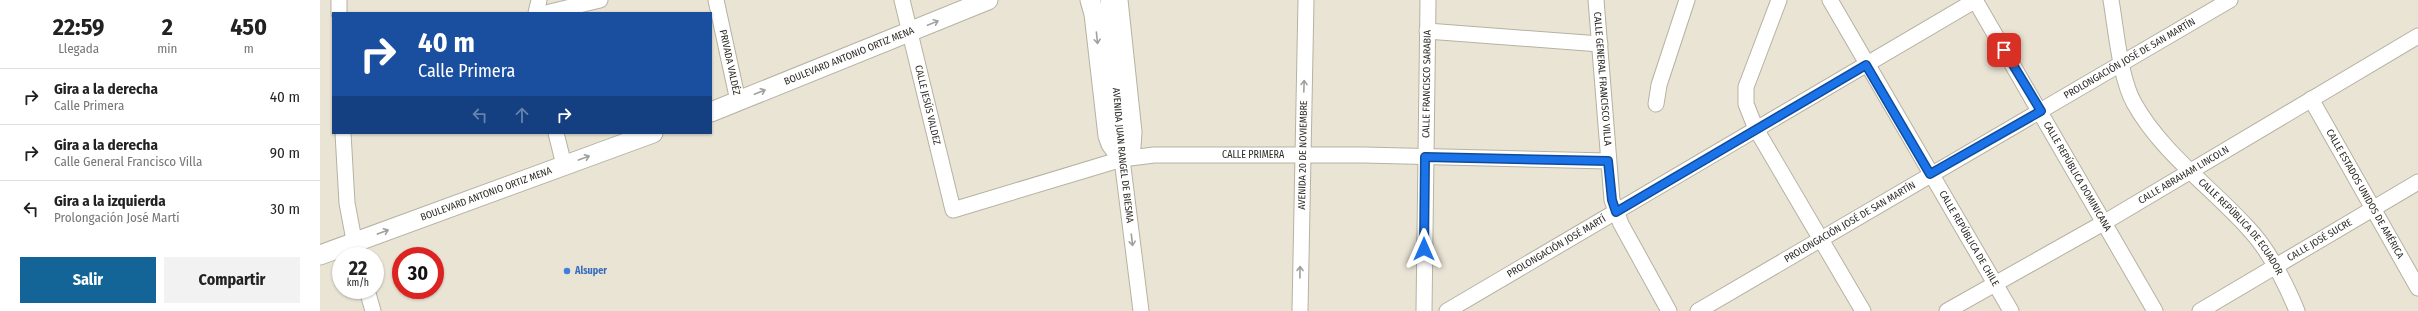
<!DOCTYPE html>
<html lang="es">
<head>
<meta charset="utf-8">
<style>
	:root { --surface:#fff; --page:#f2f2f2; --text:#222; --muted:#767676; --line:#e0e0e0; --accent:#136597 }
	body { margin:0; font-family:"Fira Sans Condensed",sans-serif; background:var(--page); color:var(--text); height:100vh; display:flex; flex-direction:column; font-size:15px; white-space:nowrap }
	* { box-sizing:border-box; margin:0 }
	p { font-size:13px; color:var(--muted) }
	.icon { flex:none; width:22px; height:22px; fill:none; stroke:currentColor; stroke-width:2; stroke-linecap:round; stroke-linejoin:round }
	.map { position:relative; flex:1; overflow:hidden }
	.sheet { display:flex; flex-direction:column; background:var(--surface); width:320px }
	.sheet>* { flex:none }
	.hud { position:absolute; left:12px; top:12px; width:380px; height:122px; border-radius:0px; box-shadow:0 1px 3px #0004; background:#1a4fa0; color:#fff; overflow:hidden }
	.speed { position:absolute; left:12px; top:247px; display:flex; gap:8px; font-size:20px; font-weight:700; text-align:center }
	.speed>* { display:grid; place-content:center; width:52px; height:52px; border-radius:50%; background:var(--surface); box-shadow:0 1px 3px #0004; line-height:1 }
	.speed small { font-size:10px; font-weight:400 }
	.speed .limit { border:6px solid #d22; background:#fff; color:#111 }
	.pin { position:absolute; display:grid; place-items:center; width:34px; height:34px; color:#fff; margin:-17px; border-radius:8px; box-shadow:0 2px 6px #0006 }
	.me { position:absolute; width:44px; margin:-22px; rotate:0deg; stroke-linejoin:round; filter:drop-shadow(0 0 3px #0008) }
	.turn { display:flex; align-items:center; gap:14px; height:84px; padding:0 20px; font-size:18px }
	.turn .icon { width:52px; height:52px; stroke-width:2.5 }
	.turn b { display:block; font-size:28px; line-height:34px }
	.lanes { display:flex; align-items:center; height:38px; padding:0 20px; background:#0003; justify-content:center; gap:20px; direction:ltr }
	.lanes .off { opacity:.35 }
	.eta { display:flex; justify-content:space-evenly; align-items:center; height:68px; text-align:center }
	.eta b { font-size:24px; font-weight:700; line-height:28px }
	.primary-button { display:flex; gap:8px; margin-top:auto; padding:8px 20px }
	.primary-button a { flex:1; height:46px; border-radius:0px; background:var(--accent); color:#fff; font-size:16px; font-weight:700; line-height:46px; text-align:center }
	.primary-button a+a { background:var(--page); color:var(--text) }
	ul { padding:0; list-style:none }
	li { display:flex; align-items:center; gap:12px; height:56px; padding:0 20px; border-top:1px solid var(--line) }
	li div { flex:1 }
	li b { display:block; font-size:15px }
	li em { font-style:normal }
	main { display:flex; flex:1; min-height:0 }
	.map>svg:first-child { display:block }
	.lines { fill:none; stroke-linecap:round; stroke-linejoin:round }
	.minor-casing { stroke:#b6b2a2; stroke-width:17 }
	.major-casing { stroke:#b6b2a2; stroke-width:21 }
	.minor { stroke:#fff; stroke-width:15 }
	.major { stroke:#fff; stroke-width:19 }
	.oneway { stroke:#a0a09d }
	.route-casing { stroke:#114b97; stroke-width:10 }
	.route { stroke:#1a73e8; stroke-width:7 }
	.shop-dot { fill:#3f7fe0; stroke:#e9e4d4; stroke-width:1.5 }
	.labels { text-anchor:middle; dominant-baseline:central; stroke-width:4; stroke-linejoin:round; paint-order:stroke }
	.street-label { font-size:10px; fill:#2d2b25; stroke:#e9e4d4 }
	.shop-label { font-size:10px; font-weight:bold; fill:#366cbe; stroke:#e9e4d4; text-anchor:start }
</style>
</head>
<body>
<main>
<section class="sheet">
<div class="eta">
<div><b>22:59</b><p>Llegada</p></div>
<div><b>2</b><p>min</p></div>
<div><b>450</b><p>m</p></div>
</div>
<ul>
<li><svg class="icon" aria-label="right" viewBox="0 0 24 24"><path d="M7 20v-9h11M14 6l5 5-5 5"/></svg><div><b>Gira a la derecha</b><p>Calle Primera</p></div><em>40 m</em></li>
<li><svg class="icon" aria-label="right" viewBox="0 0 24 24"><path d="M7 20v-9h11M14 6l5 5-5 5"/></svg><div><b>Gira a la derecha</b><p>Calle General Francisco Villa</p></div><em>90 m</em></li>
<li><svg class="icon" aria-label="left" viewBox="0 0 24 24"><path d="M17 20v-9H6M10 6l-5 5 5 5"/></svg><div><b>Gira a la izquierda</b><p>Prolongación José Martí</p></div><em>30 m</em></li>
</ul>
<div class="primary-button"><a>Salir</a><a>Compartir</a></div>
</section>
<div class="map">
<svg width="2098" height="311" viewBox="0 0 2098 311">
	<rect width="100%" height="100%" fill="#e9e4d4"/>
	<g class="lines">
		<!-- minor casing -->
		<g class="minor-casing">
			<g id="minor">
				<path d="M19,0V13"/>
				<path id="s1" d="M396,0L418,101"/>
				<path id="s2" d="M582,0L633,210L802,159L834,155H1044L1288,161"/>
				<path id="s3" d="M788,0L802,159L821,311"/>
				<path id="s4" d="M1276,0L1292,200L1301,224L1349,311"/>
				<path d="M1459,0L1426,87V104L1436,129L1543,311"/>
				<path id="s5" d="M1510,0L1691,311"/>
				<path id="s6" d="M1655,0L1835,311"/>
				<path id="s7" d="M1791,0C1796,29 1800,78 1814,103C1842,153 1890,186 1928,228C1950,251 1965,282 1977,311"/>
				<path d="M216,13L219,0"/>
				<path d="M226,13L280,0"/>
				<path d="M1107,31L1280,44"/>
				<path id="s8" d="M1991,99L2098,288"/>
				<path d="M1336,104L1339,85L1367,0"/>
				<path d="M23,133L27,203L37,256"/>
				<path d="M236,133L244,165"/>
				<path d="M47,290L53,311"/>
				<path id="s9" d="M980,311L986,0"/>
				<path id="s10" d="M1104,311L1108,0"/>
				<path id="s11" d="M1127,311L1656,0"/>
				<path id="s12" d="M1378,311L1910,0"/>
				<path id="s13" d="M1627,311L1785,222L2098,36"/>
				<path id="s14" d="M1880,311L2098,182"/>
			</g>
		</g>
		<!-- major casing -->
		<g class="major-casing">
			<g id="major">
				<path d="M770,0L774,14L788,136L791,144L802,159L811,147L812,132L798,0"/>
				<path id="s15" d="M391,112L668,0"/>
				<path id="s16" d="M0,255L333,133"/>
			</g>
		</g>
		<!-- minor -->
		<use href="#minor" class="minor"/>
		<!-- major -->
		<use href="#major" class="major"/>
	</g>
	<!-- one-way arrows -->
	<defs><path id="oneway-shaft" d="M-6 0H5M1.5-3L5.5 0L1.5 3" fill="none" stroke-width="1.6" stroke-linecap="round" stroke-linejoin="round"/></defs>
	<g class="oneway">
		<use href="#oneway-shaft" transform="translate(613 23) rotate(-22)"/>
		<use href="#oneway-shaft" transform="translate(777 38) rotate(84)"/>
		<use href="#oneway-shaft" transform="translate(984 86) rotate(-88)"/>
		<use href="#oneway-shaft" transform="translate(440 92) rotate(-22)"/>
		<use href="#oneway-shaft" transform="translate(264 158) rotate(-20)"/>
		<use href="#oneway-shaft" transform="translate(63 232) rotate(-20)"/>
		<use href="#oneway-shaft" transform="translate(812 240) rotate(83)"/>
		<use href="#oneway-shaft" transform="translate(980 272) rotate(-89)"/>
	</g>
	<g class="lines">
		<!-- route casing -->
		<g class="route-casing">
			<path id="route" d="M1104,249L1105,157L1288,161L1292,200L1296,212L1546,65L1610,174L1721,111L1684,50"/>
		</g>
		<!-- route -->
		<use href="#route" class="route"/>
	</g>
	<!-- markers -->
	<circle class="shop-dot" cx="247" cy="271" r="4"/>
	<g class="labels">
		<!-- street labels -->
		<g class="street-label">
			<text stroke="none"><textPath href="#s15" startOffset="149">BOULEVARD ANTONIO ORTIZ MENA</textPath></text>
			<text stroke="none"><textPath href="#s12" startOffset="500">PROLONGACIÓN JOSÉ DE SAN MARTÍN</textPath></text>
			<text stroke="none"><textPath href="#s1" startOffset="64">PRIVADA VALDÉZ</textPath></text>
			<text stroke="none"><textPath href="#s4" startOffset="79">CALLE GENERAL FRANCISCO VILLA</textPath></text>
			<text stroke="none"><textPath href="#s10" startOffset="227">CALLE FRANCISCO SARABIA</textPath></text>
			<text stroke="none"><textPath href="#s2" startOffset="108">CALLE JESÚS VALDEZ</textPath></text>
			<text stroke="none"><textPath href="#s2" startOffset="524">CALLE PRIMERA</textPath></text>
			<text stroke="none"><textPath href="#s9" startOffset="156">AVENIDA 20 DE NOVIEMBRE</textPath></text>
			<text stroke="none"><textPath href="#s3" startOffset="156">AVENIDA JUAN RANGEL DE BIESMA</textPath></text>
			<text stroke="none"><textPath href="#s13" startOffset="273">CALLE ABRAHAM LINCOLN</textPath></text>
			<text stroke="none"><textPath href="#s6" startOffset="204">CALLE REPÚBLICA DOMINICANA</textPath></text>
			<text stroke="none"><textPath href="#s16" startOffset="177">BOULEVARD ANTONIO ORTIZ MENA</textPath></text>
			<text stroke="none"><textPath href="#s8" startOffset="109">CALLE ESTADOS UNIDOS DE AMÉRICA</textPath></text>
			<text stroke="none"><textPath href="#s12" startOffset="176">PROLONGACIÓN JOSÉ DE SAN MARTÍN</textPath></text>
			<text stroke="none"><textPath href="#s7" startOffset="270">CALLE REPÚBLICA DE ECUADOR</textPath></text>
			<text stroke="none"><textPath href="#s5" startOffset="276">CALLE REPÚBLICA DE CHILE</textPath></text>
			<text stroke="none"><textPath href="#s14" startOffset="139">CALLE JOSÉ SUCRE</textPath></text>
			<text stroke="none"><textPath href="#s11" startOffset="127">PROLONGACIÓN JOSÉ MARTÍ</textPath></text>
		</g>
		<!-- shop labels -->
		<g class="shop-label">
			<text x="255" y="271">Alsuper</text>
		</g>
	</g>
</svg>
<div class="speed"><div>22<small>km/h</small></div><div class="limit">30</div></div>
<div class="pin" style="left:1684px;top:50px;background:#d93025"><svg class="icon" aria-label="arrive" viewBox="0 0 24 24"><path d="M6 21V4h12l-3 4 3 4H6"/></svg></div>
<svg class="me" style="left:1104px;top:249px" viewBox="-20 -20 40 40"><path d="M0-17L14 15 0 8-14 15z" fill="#1a73e8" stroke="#fff" stroke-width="4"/></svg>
<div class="hud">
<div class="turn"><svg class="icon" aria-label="right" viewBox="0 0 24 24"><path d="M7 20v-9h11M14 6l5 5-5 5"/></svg><div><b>40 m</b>Calle Primera</div></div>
<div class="lanes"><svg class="icon off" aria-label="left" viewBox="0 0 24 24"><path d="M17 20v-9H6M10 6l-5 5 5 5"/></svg><svg class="icon off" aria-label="ahead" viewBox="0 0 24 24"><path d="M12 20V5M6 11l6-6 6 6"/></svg><svg class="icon" aria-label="right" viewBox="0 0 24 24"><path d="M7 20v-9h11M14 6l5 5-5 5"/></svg></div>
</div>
</div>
</main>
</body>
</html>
